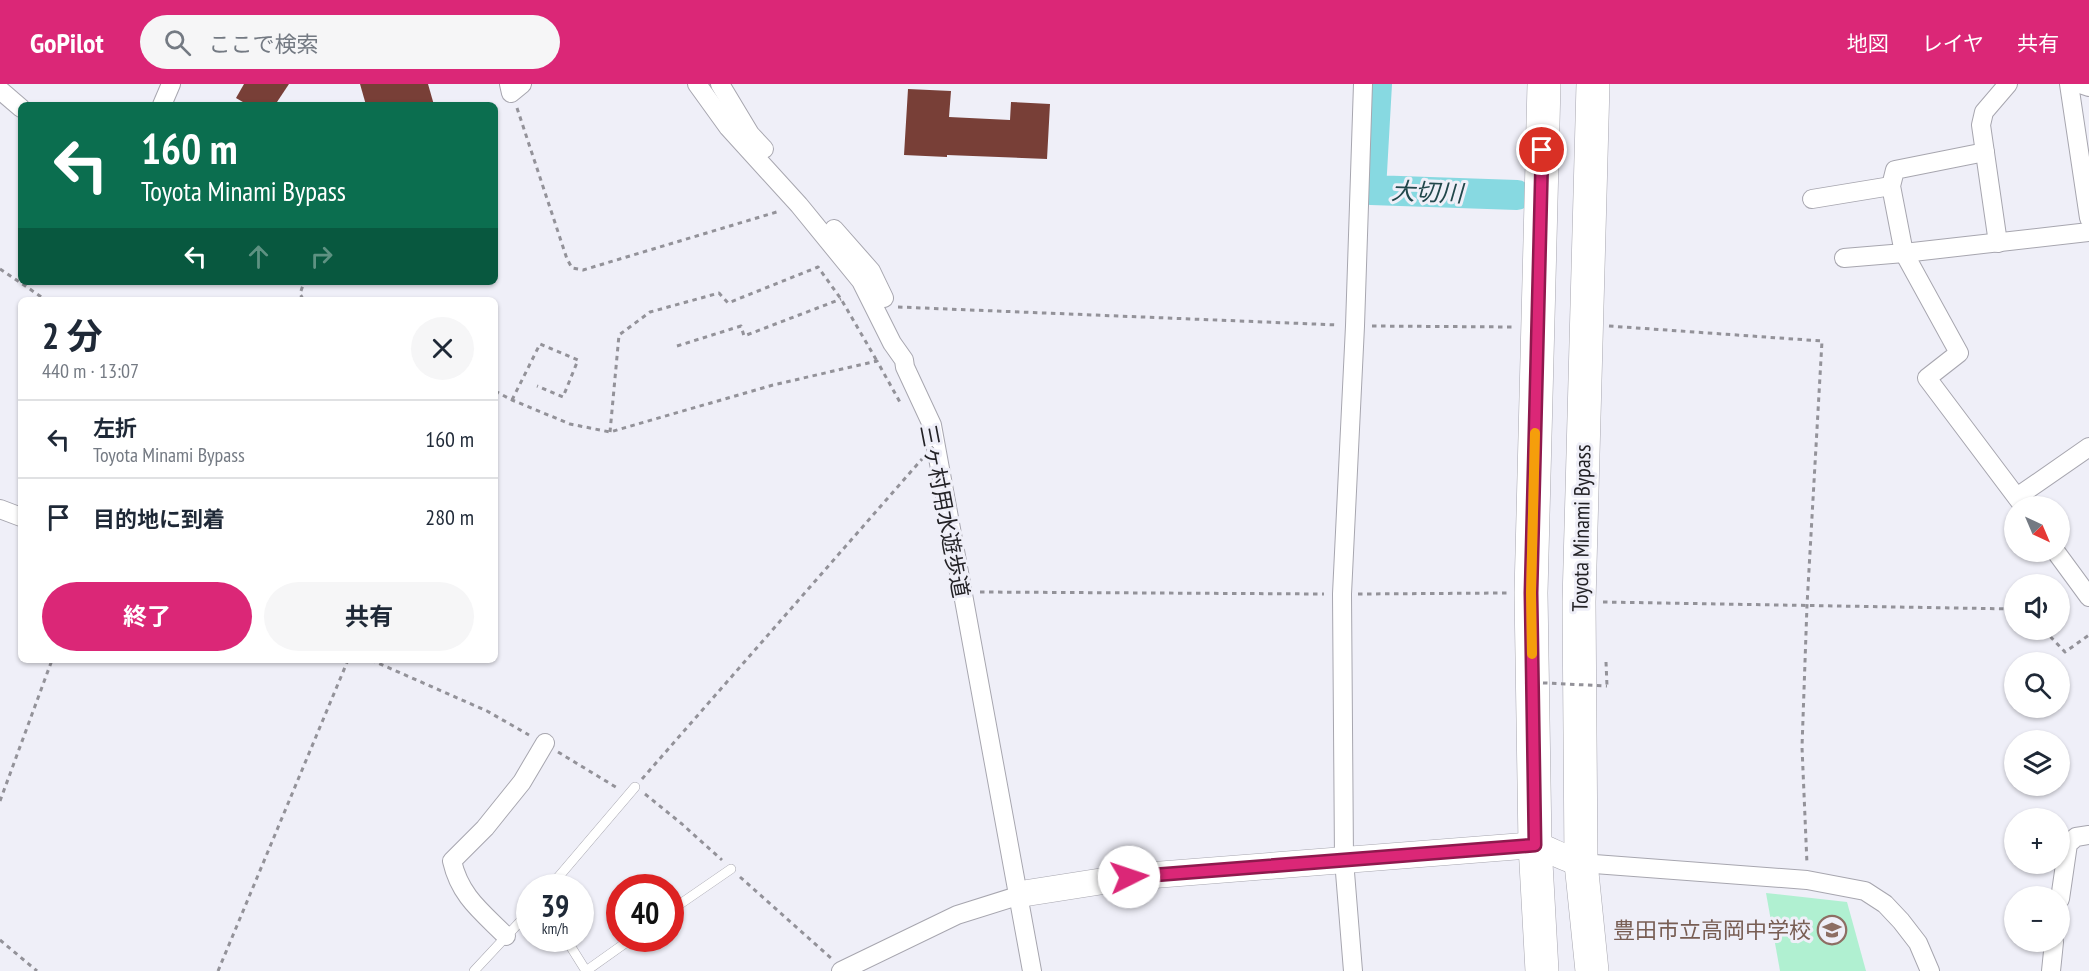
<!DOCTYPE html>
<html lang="ja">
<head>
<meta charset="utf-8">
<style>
	:root { --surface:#fff; --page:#f6f6f7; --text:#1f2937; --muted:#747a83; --line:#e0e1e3; --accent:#db2777 }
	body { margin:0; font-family:"PT Sans Narrow","Noto Sans JP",sans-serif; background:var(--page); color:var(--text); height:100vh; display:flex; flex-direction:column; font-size:22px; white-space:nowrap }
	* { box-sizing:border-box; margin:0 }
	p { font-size:20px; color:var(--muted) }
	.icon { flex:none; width:33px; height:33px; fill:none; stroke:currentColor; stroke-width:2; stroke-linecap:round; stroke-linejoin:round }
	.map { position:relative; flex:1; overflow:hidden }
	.panel { position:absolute; left:18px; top:213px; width:480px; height:366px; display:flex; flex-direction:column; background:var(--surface); border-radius:9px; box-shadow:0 2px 4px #0004 }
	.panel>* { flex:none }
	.guide { position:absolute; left:18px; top:18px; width:480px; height:183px; border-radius:9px; box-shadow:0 2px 4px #0004; background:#0b6e4f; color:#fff; overflow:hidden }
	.needle { width:39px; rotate:136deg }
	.buttons { position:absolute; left:2004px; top:412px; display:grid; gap:12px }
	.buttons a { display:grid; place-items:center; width:66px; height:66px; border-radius:50%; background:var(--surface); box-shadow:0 2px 4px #0004; font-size:30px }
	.speed { position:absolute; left:516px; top:790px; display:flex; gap:12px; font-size:30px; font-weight:700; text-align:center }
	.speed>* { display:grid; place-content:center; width:78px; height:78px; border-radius:50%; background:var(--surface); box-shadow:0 2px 4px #0004; line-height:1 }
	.speed small { font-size:15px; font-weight:400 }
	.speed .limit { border:9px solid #d22; background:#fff; color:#111 }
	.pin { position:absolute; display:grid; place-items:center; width:51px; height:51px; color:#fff; margin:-26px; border:3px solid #fff; border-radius:50%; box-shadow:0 2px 6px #0007 }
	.me { position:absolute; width:66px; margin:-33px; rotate:86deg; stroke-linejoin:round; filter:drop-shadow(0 0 4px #0008) }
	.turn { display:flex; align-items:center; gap:21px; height:126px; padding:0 24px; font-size:27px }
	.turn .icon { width:78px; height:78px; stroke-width:2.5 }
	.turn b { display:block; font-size:42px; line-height:51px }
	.lanes { display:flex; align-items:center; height:57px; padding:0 24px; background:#0003; justify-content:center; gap:30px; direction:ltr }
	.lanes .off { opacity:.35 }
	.round { display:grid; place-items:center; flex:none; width:63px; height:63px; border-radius:32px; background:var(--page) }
	.overview { display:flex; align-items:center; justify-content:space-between; height:102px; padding:0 24px }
	h1 { font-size:36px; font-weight:700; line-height:45px }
	.cta { display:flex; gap:12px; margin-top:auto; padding:12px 24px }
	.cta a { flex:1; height:69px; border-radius:36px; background:var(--accent); color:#fff; font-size:24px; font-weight:700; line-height:69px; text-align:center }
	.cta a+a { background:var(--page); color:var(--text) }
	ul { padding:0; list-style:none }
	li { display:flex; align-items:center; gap:18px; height:78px; padding:0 24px; border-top:2px solid var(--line) }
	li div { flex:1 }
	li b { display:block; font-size:22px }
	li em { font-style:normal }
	header { display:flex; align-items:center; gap:36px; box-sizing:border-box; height:84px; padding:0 30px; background:var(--accent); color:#fff }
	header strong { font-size:28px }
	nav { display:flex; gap:33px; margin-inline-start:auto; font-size:21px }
	.search { width:420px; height:54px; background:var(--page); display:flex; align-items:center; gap:15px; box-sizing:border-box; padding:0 21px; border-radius:33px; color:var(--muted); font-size:22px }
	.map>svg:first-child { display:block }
	.green { fill:#b0f0d1 }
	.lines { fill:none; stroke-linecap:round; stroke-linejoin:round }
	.river { stroke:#87d9e1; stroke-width:30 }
	.building { fill:#783f37 }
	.lane-casing { stroke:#a7a6af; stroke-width:10 }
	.street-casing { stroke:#a7a6af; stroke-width:20 }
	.secondary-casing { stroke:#a7a6af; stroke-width:27 }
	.highway-casing { stroke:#a7a6af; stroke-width:34 }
	.path { stroke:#939299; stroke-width:3; stroke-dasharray:4.5 4.5; stroke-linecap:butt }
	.lane { stroke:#fff; stroke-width:9 }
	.street { stroke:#fff; stroke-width:18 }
	.secondary { stroke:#fff; stroke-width:26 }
	.highway { stroke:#fff; stroke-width:33 }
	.path-bridge { stroke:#939299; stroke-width:3; stroke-dasharray:4.5 4.5; stroke-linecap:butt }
	.route-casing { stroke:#8e194d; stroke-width:15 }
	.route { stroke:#db2777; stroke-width:10 }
	.slow { stroke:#f59e0b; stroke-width:10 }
	.labels { text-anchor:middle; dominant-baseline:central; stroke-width:6; stroke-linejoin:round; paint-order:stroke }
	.street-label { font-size:22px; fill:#232226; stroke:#efeff8 }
	.education-label { font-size:22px; fill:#785e54; stroke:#efeff8; text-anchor:end }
	.water-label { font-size:24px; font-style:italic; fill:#21474b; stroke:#efeff8 }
</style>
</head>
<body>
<header>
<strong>GoPilot</strong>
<div class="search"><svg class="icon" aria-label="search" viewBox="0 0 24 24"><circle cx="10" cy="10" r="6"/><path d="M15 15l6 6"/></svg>ここで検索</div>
<nav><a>地図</a><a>レイヤ</a><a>共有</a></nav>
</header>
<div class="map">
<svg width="2089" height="887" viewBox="0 0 2089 887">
	<rect width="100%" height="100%" fill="#efeff8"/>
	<!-- green -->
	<path class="green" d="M1766,809L1847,818L1866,887H1780Z"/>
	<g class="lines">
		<!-- river -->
		<path class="river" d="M1377,0L1371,106L1517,111"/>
	</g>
	<!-- building -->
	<g class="building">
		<path d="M244,0H289L275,21H248L236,14Z"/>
		<path d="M360,0H428L434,21H366Z"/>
		<path d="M908,5L951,7L949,33L1010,36L1011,18L1050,20L1047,75L947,71V73L904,71Z"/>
	</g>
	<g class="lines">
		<!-- lane casing -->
		<g class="lane-casing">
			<g id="lane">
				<path d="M549,804L635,703"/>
				<path d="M670,827L731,785"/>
				<path d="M566,855L586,887L631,855"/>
				<path d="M474,887L530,827"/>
			</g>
		</g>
		<!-- street casing -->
		<g class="street-casing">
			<g id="street">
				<path d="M509,0L511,9L522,0"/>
				<path d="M697,0L728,43L799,121L861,197L892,259L904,276L905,283L932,341L1032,887"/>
				<path d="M720,0L750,50L764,65"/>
				<path d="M2069,0L2089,134"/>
				<path d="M2080,0L2089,3"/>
				<path d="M0,6L21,24"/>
				<path d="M162,21L171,0"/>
				<path d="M1812,115L1891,102"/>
				<path d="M834,145L871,187L884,214"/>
				<path d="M1998,159L1981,41L1984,28L2008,0"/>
				<path d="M1844,174L1904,169L1891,102L1895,86L1985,68"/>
				<path d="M2017,413L2089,363"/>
				<path d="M2024,423L1927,294L1959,269L1904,169L2089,148"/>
				<path d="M0,425L21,433"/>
				<path d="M2056,468L2089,513"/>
				<path d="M1581,779L1807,796L1865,807L1885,820L1901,837L1918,859L1930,887"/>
				<path d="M2060,815L2068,760L2076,753L2089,751"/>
				<path d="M506,852C481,827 460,812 452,777L485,744L522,698L545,659"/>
				<path d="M841,887L957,831L1027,809"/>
				<path d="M1353,887L1344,776L1342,510L1355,242L1363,0"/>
				<path d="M2051,887L2054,858"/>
			</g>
		</g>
		<!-- secondary casing -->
		<g class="secondary-casing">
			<path id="secondary" d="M1027,809L1129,793L1535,761C1551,766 1565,775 1581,779"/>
		</g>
		<!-- highway casing -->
		<g class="highway-casing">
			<g id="highway">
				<path d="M1542,887L1535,761L1531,509L1544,0"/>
				<path d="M1592,887L1581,779L1579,518L1593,0"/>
			</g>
		</g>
		<!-- path -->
		<g class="path">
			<path d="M517,24L567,175L572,184L583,186L780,127"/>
			<path d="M0,185L46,216"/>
			<path d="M303,215L300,210L304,198"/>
			<path d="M898,223L1338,241"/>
			<path d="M1372,242L1515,243"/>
			<path d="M1609,242L1822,257L1807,521L1802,663L1807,780"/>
			<path d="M677,262L741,242L744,252L841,215"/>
			<path d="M495,307L512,316L570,340L610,348L773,301L877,277L901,320"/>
			<path d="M512,316L540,260L578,276L563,313L537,302"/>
			<path d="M610,348L619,251L650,228L719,209L728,219L818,183L841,215L877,277"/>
			<path d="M980,508L1324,510"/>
			<path d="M1358,510L1507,509"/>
			<path d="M1603,518L2014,525"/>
			<path d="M2044,546L2065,568L2089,551"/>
			<path d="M371,576L487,627L529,651"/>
			<path d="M1606,578L1607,602"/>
			<path d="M558,668L619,705"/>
			<path d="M642,695L922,375"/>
			<path d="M645,710L682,740L722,776"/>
			<path d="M0,717L52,576"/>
			<path d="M740,793L831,874"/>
			<path d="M0,856L37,887"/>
			<path d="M218,887L348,576"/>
		</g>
		<!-- lane -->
		<use href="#lane" class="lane"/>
		<!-- street -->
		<use href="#street" class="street"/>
		<!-- secondary -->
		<use href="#secondary" class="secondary"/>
		<!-- highway -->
		<use href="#highway" class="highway"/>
		<!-- path-bridge -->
		<g class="path-bridge">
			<path d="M930,366L941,355"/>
			<path d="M1525,598L1607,602"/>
		</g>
	</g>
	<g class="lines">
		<!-- route casing -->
		<g class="route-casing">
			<path id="route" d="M1129,793L1535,761L1531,509L1542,66"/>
		</g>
		<!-- route -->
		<use href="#route" class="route"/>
		<!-- slow -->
		<path class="slow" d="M1532,570L1531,509L1535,349"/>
	</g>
	<!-- icons -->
	<defs>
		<g id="school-ring" transform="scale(1.5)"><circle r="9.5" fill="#efeff8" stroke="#8d6e63" stroke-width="1.5"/><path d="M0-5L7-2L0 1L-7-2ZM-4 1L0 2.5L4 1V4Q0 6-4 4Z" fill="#8d6e63"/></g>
	</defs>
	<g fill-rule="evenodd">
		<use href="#school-ring" x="1832" y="846"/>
	</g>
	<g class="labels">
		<!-- street labels -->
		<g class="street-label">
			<text transform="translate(945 427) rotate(79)">三ヶ村用水遊歩道</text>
			<text transform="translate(1581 444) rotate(-89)">Toyota Minami Bypass</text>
		</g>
		<!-- education labels -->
		<g class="education-label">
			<text x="1811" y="846">豊田市立高岡中学校</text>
		</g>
		<!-- water labels -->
		<g class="water-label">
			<text transform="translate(1427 108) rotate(2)">大切川</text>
		</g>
	</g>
</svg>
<div class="buttons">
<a><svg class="needle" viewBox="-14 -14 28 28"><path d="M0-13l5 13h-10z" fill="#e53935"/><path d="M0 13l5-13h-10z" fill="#747a83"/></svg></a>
<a><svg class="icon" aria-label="sound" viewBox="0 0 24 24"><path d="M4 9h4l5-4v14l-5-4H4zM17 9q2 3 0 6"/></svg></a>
<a><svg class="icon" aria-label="search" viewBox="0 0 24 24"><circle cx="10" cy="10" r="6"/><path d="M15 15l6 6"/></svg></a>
<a><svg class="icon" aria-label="layers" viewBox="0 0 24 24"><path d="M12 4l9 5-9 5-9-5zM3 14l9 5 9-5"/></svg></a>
<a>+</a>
<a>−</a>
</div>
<div class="speed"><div>39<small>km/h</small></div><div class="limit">40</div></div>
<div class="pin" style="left:1542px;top:66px;background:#d93025"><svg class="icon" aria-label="arrive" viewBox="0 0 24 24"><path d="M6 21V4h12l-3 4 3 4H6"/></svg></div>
<svg class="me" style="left:1129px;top:793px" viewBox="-20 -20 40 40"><circle r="19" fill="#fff"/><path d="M0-13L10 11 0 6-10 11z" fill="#db2777"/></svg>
<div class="guide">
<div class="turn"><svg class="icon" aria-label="left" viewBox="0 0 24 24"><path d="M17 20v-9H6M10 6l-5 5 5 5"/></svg><div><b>160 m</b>Toyota Minami Bypass</div></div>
<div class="lanes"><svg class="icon" aria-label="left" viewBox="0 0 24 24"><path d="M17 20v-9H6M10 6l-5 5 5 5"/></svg><svg class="icon off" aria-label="ahead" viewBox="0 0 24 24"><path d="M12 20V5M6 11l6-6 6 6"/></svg><svg class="icon off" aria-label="right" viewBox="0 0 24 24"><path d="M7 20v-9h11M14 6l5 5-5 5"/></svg></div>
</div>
<section class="panel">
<div class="overview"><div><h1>2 分</h1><p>440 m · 13:07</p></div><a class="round"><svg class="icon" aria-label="close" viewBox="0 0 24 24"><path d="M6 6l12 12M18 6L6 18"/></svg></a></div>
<ul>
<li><svg class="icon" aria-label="left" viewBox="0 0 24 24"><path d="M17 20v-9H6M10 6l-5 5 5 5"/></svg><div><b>左折</b><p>Toyota Minami Bypass</p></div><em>160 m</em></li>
<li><svg class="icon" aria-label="arrive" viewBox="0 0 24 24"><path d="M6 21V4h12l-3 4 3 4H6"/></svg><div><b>目的地に到着</b></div><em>280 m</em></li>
</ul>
<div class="cta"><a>終了</a><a>共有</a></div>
</section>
</div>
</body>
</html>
